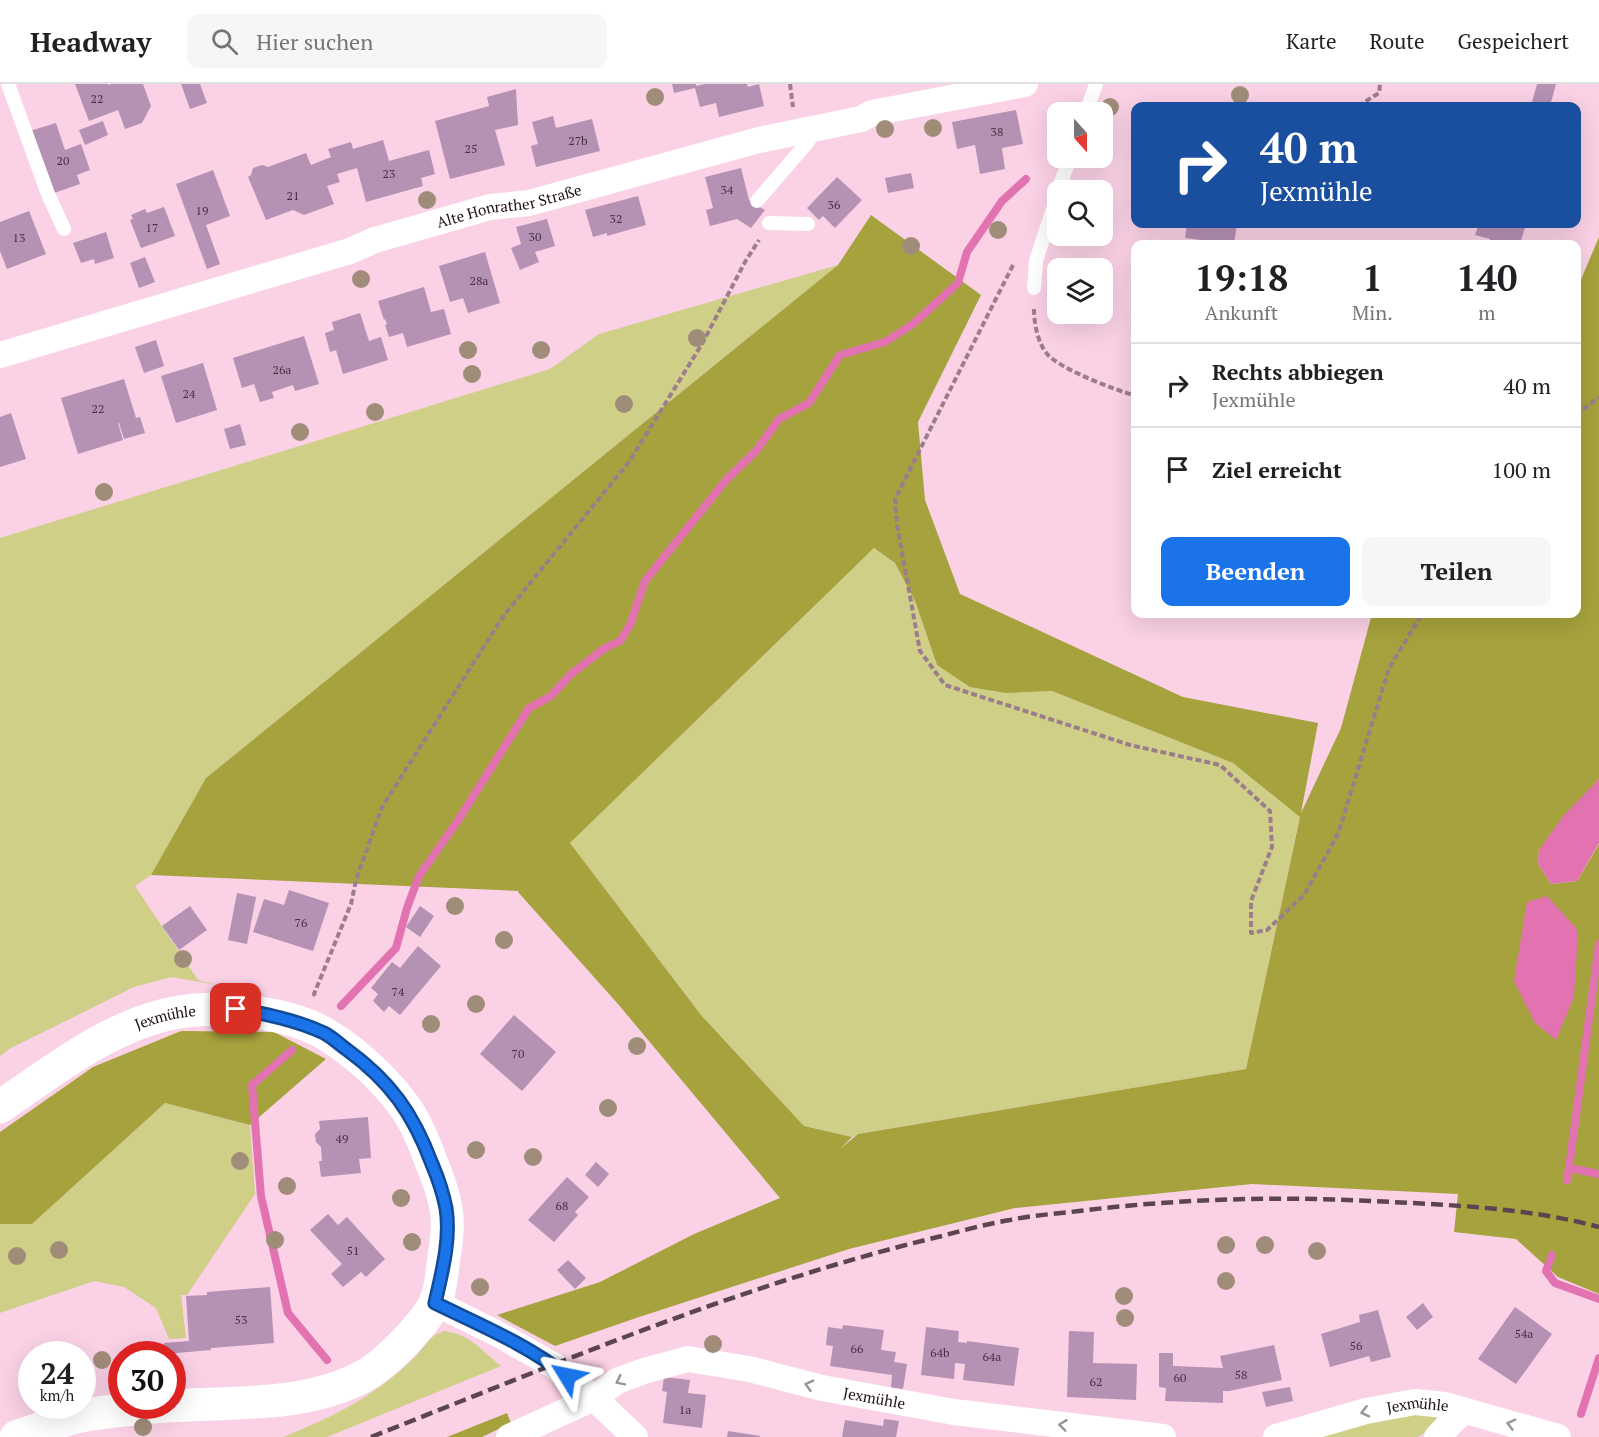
<!DOCTYPE html>
<html lang="de">
<head>
<meta charset="utf-8">
<style>
	:root { --surface:#fff; --page:#f6f6f6; --text:#202124; --muted:#757577; --line:#e0e0e0; --accent:#1a73e8 }
	body { margin:0; font-family:"PT Serif",serif; background:var(--page); color:var(--text); height:100vh; display:flex; flex-direction:column; font-size:22px; white-space:nowrap }
	* { box-sizing:border-box; margin:0 }
	p { font-size:20px; color:var(--muted) }
	.icon { flex:none; width:33px; height:33px; fill:none; stroke:currentColor; stroke-width:2; stroke-linecap:round; stroke-linejoin:round }
	.map { position:relative; flex:1; overflow:hidden }
	.side { position:absolute; left:1131px; top:156px; width:450px; height:378px; display:flex; flex-direction:column; background:var(--surface); border-radius:12px; box-shadow:0 6px 24px #0002 }
	.side>* { flex:none }
	.top-card { position:absolute; left:1131px; top:18px; width:450px; height:126px; border-radius:12px; box-shadow:0 6px 24px #0002; background:#1a4fa0; color:#fff; overflow:hidden }
	.needle { width:39px; rotate:159deg }
	.controls { position:absolute; left:1047px; top:18px; display:grid; gap:12px }
	.controls a { display:grid; place-items:center; width:66px; height:66px; border-radius:12px; background:var(--surface); box-shadow:0 6px 24px #0002; font-size:30px }
	.speed { position:absolute; left:18px; top:1257px; display:flex; gap:12px; font-size:30px; font-weight:700; text-align:center }
	.speed>* { display:grid; place-content:center; width:78px; height:78px; border-radius:50%; background:var(--surface); box-shadow:0 6px 24px #0002; line-height:1 }
	.speed small { font-size:15px; font-weight:400 }
	.speed .limit { border:9px solid #d22; background:#fff; color:#111 }
	.pin { position:absolute; display:grid; place-items:center; width:51px; height:51px; color:#fff; margin:-26px; border-radius:12px; box-shadow:0 3px 9px #0006 }
	.me { position:absolute; width:66px; margin:-33px; rotate:305deg; stroke-linejoin:round; filter:drop-shadow(0 0 4px #0008) }
	.turn { display:flex; align-items:center; gap:21px; height:126px; padding:0 30px; font-size:27px }
	.turn .icon { width:78px; height:78px; stroke-width:2.5 }
	.turn b { display:block; font-size:42px; line-height:51px }
	.eta { display:flex; justify-content:space-evenly; align-items:center; height:102px; text-align:center }
	.eta b { font-size:36px; font-weight:600; line-height:42px }
	.button { display:flex; gap:12px; margin-top:auto; padding:12px 30px }
	.button a { flex:1; height:69px; border-radius:12px; background:var(--accent); color:#fff; font-size:24px; font-weight:600; line-height:69px; text-align:center }
	.button a+a { background:var(--page); color:var(--text) }
	ul { padding:0; list-style:none }
	li { display:flex; align-items:center; gap:18px; height:84px; padding:0 30px; border-top:2px solid var(--line) }
	li div { flex:1 }
	li b { display:block; font-size:22px }
	li em { font-style:normal }
	header { display:flex; align-items:center; gap:36px; box-sizing:border-box; height:84px; padding:0 30px; background:var(--surface); border-bottom:2px solid var(--line) }
	header strong { font-size:28px }
	nav { display:flex; gap:33px; margin-inline-start:auto; font-size:21px }
	.search { width:420px; height:54px; background:var(--page); display:flex; align-items:center; gap:15px; box-sizing:border-box; padding:0 21px; border-radius:12px; color:var(--muted); font-size:22px }
	.map>svg:first-child { display:block }
	.green { fill:#d0cf88 }
	.forest { fill:#a6a23d; fill-rule:evenodd }
	.water { fill:#e273b0 }
	.lines { fill:none; stroke-linecap:round; stroke-linejoin:round }
	.stream { stroke:#e273b0; stroke-width:8 }
	.building { fill:#b591b4 }
	.path { stroke:#9c7d8c; stroke-width:4; stroke-dasharray:6 3; stroke-linecap:butt }
	.lane { stroke:#fff; stroke-width:14 }
	.street { stroke:#fff; stroke-width:26 }
	.secondary { stroke:#fff; stroke-width:33 }
	.rail { stroke:#5c4450; stroke-width:4.5; stroke-dasharray:12 6; stroke-linecap:butt }
	.tree { fill:#a08d79 }
	.oneway { stroke:#9b9398 }
	.route-casing { stroke:#114b97; stroke-width:15 }
	.route { stroke:#1a73e8; stroke-width:10 }
	.labels { text-anchor:middle; dominant-baseline:central; stroke-width:6; stroke-linejoin:round; paint-order:stroke }
	.number-label { font-size:12px; fill:#463040 }
	.street-label { font-size:15px; fill:#211019; stroke:#fae5ef }
</style>
</head>
<body>
<header>
<strong>Headway</strong>
<div class="search"><svg class="icon" aria-label="search" viewBox="0 0 24 24"><circle cx="10" cy="10" r="6"/><path d="M15 15l6 6"/></svg>Hier suchen</div>
<nav><a>Karte</a><a>Route</a><a>Gespeichert</a></nav>
</header>
<div class="map">
<svg width="1599" height="1353" viewBox="0 0 1599 1353">
	<rect width="100%" height="100%" fill="#fad1e5"/>
	<!-- green -->
	<g class="green">
		<path d="M838,181L206,694L151,791L135,802L198,896L218,901L171,893L134,903L9,965L0,972V454L550,285L599,250Z"/>
		<path d="M874,464L895,479L915,517L937,581L1006,609L1052,607L1233,679L1300,732L1246,985L858,1050L852,1053L804,1042L701,931L570,759Z"/>
		<path d="M165,1019L250,1041L255,1110L187,1211H181L186,1254L169,1255L156,1224L124,1203L94,1197L0,1229V1140H32Z"/>
		<path d="M444,1247C470,1250 481,1266 501,1282L327,1353H283C315,1340 350,1325 378,1304C391,1295 403,1285 414,1274C426,1263 428,1252 444,1247Z"/>
		<path d="M1395,1327L1436,1333L1435,1344L1417,1353H1311Z"/>
	</g>
	<!-- forest -->
	<g class="forest">
		<path d="M871,131L981,211L918,338L925,416L960,510L1183,613L1318,639L1301,729L1341,644L1372,530H1576L1577,205L1599,153V695L1539,766L1538,780L1551,800L1577,797L1599,760V1210L1558,1193L1516,1155L1454,1148L1458,1110L1252,1100L1015,1124L849,1165L639,1233L555,1262L497,1231L600,1198L694,1150L780,1114L618,920L518,808L519,807L151,791L206,694L838,181ZM874,464L895,479L915,517L937,581L970,603L1006,609L1052,607L1233,679L1300,733L1246,985L858,1050L840,1065L852,1053L804,1042L701,931L570,759Z"/>
		<path d="M181,947L274,948L326,975L250,1041L165,1019L32,1140H0V1048L93,983Z"/>
		<path d="M507,1329L511,1339L482,1353H447Z"/>
	</g>
	<!-- water -->
	<g class="water">
		<path d="M1599,695V759L1577,797L1551,800L1538,780L1539,766L1564,731Z"/>
		<path d="M1547,812L1576,844L1578,850L1574,913L1556,956L1535,939L1514,897L1527,818Z"/>
	</g>
	<g class="lines">
		<!-- stream -->
		<g class="stream">
			<path d="M341,922L396,864L407,824L419,792L457,738L529,624L551,612L571,590L605,564L620,557L630,541L645,497L726,396L756,367L779,335L809,319L840,271L885,258L913,240L958,199L967,168L1002,117L1026,95"/>
			<path d="M292,966L252,1001L261,1112L288,1229L327,1276"/>
			<path d="M1569,1084L1599,860"/>
			<path d="M1567,1096L1569,1084L1599,1090"/>
			<path d="M1552,1171L1546,1187L1555,1199L1599,1215"/>
			<path d="M1581,1330L1599,1274"/>
		</g>
	</g>
	<!-- building -->
	<g class="building">
		<path d="M75,0H108V1L112,0H143L151,22L142,39L125,45L118,26L89,37Z"/>
		<path d="M181,0H200L207,19L190,25Z"/>
		<path d="M672,0H696V2L705,0H747L748,3L759,0L764,22L719,33L716,19L700,23L695,4L674,9Z"/>
		<path d="M1537,0H1556L1550,22H1531Z"/>
		<path d="M516,5L518,41L495,46L505,81L450,95L435,37L489,22L487,13Z"/>
		<path d="M1016,26L1023,60L1002,64L1005,85L980,90L975,61L957,65L952,38Z"/>
		<path d="M553,32L556,44L592,35L600,67L536,83L531,62L538,60L532,38Z"/>
		<path d="M103,37L108,51L85,61L79,46Z"/>
		<path d="M56,39L65,66L81,60L90,86L77,91L80,100L51,110L30,47Z"/>
		<path d="M383,56L389,77L429,66L435,90L421,94L423,102L366,118L357,84L337,90L340,98L327,102L334,120L304,131L293,126L266,136L248,93L251,91L253,84L262,81L268,83L306,69L311,81L331,73L328,65L351,58L353,65Z"/>
		<path d="M741,84L749,116L765,126L751,144L737,135L710,142L706,126L713,124L705,93Z"/>
		<path d="M213,86L230,132L206,141L220,180L207,185L176,100Z"/>
		<path d="M911,89L914,104L888,109L885,94Z"/>
		<path d="M837,93L862,116L835,144L823,132L819,136L807,124Z"/>
		<path d="M638,112L646,141L607,152V149L593,153L585,126Z"/>
		<path d="M164,123L175,152L141,164L130,136L133,135L131,131L145,125L147,129Z"/>
		<path d="M29,127L46,170L7,185L0,167V138Z"/>
		<path d="M547,135L555,162L535,168L539,178L520,186L511,164L521,160L516,143Z"/>
		<path d="M1187,140H1237L1234,160L1185,154Z"/>
		<path d="M1479,140H1526L1520,160H1489L1490,155L1475,151Z"/>
		<path d="M106,148L114,174L95,180L94,175L81,179L73,159Z"/>
		<path d="M485,168L500,219L468,229L463,214L450,218L439,182Z"/>
		<path d="M145,173L155,198L139,204L130,179Z"/>
		<path d="M424,203L431,228L444,225L451,250L407,263L403,249L389,253L385,241L387,240L385,235L384,236L378,217Z"/>
		<path d="M360,229L369,257L381,253L388,276L343,290L336,266L330,268L325,249L334,246L332,238Z"/>
		<path d="M304,252L319,300L295,307L293,301L272,308L274,314L260,318L254,300L242,304L233,274Z"/>
		<path d="M156,256L164,282L144,289L135,263Z"/>
		<path d="M203,279L217,326L176,339L161,292Z"/>
		<path d="M124,295L136,334L140,333L145,349L124,355L119,339H118L123,356L78,370L61,314Z"/>
		<path d="M11,329L26,375L0,383V333Z"/>
		<path d="M240,340L246,361L230,365L224,345Z"/>
		<path d="M289,806L329,819L313,867L253,848L264,815L284,821Z"/>
		<path d="M237,809L256,813L247,860L228,856Z"/>
		<path d="M190,822L207,846L179,866L162,842Z"/>
		<path d="M420,822L434,832L420,853L406,843Z"/>
		<path d="M418,862L441,882L400,931L389,922L384,928L373,917L378,910L371,904L392,878L400,884Z"/>
		<path d="M514,931L556,968L522,1007L480,970Z"/>
		<path d="M368,1033L371,1074L359,1075L361,1089L321,1093L319,1077H322L321,1063L316,1058L315,1050L320,1045L319,1037Z"/>
		<path d="M596,1078L609,1090L598,1103L585,1091Z"/>
		<path d="M567,1093L589,1113L575,1128L578,1131L554,1158L528,1136Z"/>
		<path d="M328,1130L338,1141L347,1133L385,1175L366,1193L361,1188L343,1203L331,1190L342,1180L310,1146Z"/>
		<path d="M568,1176L586,1194L575,1205L557,1186Z"/>
		<path d="M270,1203L274,1259L211,1264V1266L165,1270L164,1259L189,1257L186,1212L207,1211V1208Z"/>
		<path d="M1423,1219L1433,1233L1417,1246L1406,1233Z"/>
		<path d="M1515,1223L1552,1250L1516,1300L1478,1275Z"/>
		<path d="M1378,1226L1391,1273L1371,1278L1369,1272L1330,1283L1321,1250L1360,1238L1359,1231Z"/>
		<path d="M843,1241L884,1246L881,1266L896,1268L894,1278L907,1280L903,1305L891,1304L892,1291L830,1282L833,1262L826,1261L828,1243L842,1245Z"/>
		<path d="M926,1243L959,1247L958,1258L967,1259V1257L1019,1264L1014,1302L963,1296L965,1280L955,1279L954,1295L921,1291Z"/>
		<path d="M1069,1247L1094,1248L1093,1279L1137,1280L1136,1316L1067,1313Z"/>
		<path d="M1274,1261L1282,1296L1229,1307H1223V1319L1165,1317L1166,1304L1159,1303V1269H1173V1282L1223,1284L1220,1272Z"/>
		<path d="M664,1293L690,1296L688,1309L706,1311L702,1344L663,1339L667,1308L662,1307Z"/>
		<path d="M1290,1303L1293,1317L1266,1323L1262,1308Z"/>
		<path d="M884,1335L899,1337L896,1353H842L845,1336L883,1342Z"/>
		<path d="M728,1347L760,1352V1353H727Z"/>
	</g>
	<g class="lines">
		<!-- path -->
		<g class="path">
			<path d="M790,0L793,23"/>
			<path d="M1358,22L1379,9L1380,0"/>
			<path d="M1013,181L895,415L897,441L920,567L945,601L1130,661L1220,681L1270,727L1272,763L1251,817V849L1267,846L1304,811L1338,750L1389,584L1422,530"/>
			<path d="M1034,225C1034,240 1038,262 1050,273C1068,288 1113,305 1136,312"/>
			<path d="M1576,331L1599,313"/>
			<path d="M315,912L314,910L351,820L356,796L382,723L504,531L629,378L702,260L745,178L759,156"/>
		</g>
		<!-- lane -->
		<g class="lane">
			<path d="M8,0L48,110L64,145"/>
			<path d="M1086,28L1096,0"/>
			<path d="M1058,106L1070,74"/>
			<path d="M757,117L807,59L816,45"/>
			<path d="M769,139L808,140"/>
			<path d="M1034,204L1036,177L1058,109"/>
		</g>
		<!-- street -->
		<g class="street">
			<path id="s1" d="M0,271L350,167L375,156L490,123L529,119L759,56L861,35L872,29L1025,0"/>
			<path d="M435,1219L496,1249L553,1281L594,1314L635,1353"/>
			<path id="s2" d="M509,1353L594,1314L617,1297L644,1287L688,1275L749,1285L822,1304L954,1328L1163,1353"/>
			<path id="s3" d="M1276,1353L1366,1327L1415,1318L1445,1321L1558,1353"/>
			<path d="M1437,1353L1463,1327"/>
		</g>
		<!-- secondary -->
		<path class="secondary" id="s4" d="M0,1023C54,986 113,939 179,928C222,921 290,928 327,951C358,970 389,999 409,1029C419,1045 426,1063 432,1080C438,1094 443,1109 446,1124C449,1142 446,1161 443,1180C442,1191 440,1209 435,1219C430,1231 410,1253 400,1263C388,1275 375,1287 360,1294C296,1327 212,1316 143,1324C122,1326 101,1328 81,1332C59,1337 38,1346 16,1353"/>
		<!-- rail -->
		<path class="rail" d="M371,1353C559,1279 745,1199 942,1152C964,1146 987,1140 1010,1136C1032,1131 1056,1130 1079,1127C1176,1115 1274,1112 1372,1117C1448,1121 1525,1123 1599,1143"/>
	</g>
	<!-- trees -->
	<g class="tree">
		<circle cx="1240" cy="11" r="9"/>
		<circle cx="655" cy="13" r="9"/>
		<circle cx="1110" cy="23" r="9"/>
		<circle cx="933" cy="44" r="9"/>
		<circle cx="885" cy="45" r="9"/>
		<circle cx="427" cy="116" r="9"/>
		<circle cx="998" cy="146" r="9"/>
		<circle cx="911" cy="162" r="9"/>
		<circle cx="361" cy="195" r="9"/>
		<circle cx="697" cy="254" r="9"/>
		<circle cx="468" cy="266" r="9"/>
		<circle cx="541" cy="266" r="9"/>
		<circle cx="472" cy="290" r="9"/>
		<circle cx="624" cy="320" r="9"/>
		<circle cx="375" cy="328" r="9"/>
		<circle cx="300" cy="348" r="9"/>
		<circle cx="104" cy="408" r="9"/>
		<circle cx="455" cy="822" r="9"/>
		<circle cx="504" cy="856" r="9"/>
		<circle cx="183" cy="875" r="9"/>
		<circle cx="476" cy="920" r="9"/>
		<circle cx="431" cy="940" r="9"/>
		<circle cx="637" cy="962" r="9"/>
		<circle cx="608" cy="1024" r="9"/>
		<circle cx="476" cy="1066" r="9"/>
		<circle cx="533" cy="1073" r="9"/>
		<circle cx="240" cy="1077" r="9"/>
		<circle cx="287" cy="1102" r="9"/>
		<circle cx="401" cy="1114" r="9"/>
		<circle cx="275" cy="1156" r="9"/>
		<circle cx="412" cy="1158" r="9"/>
		<circle cx="1226" cy="1161" r="9"/>
		<circle cx="1265" cy="1161" r="9"/>
		<circle cx="59" cy="1166" r="9"/>
		<circle cx="1317" cy="1167" r="9"/>
		<circle cx="17" cy="1172" r="9"/>
		<circle cx="1226" cy="1197" r="9"/>
		<circle cx="480" cy="1203" r="9"/>
		<circle cx="1124" cy="1212" r="9"/>
		<circle cx="1125" cy="1234" r="9"/>
		<circle cx="713" cy="1260" r="9"/>
		<circle cx="102" cy="1276" r="9"/>
		<circle cx="143" cy="1343" r="9"/>
	</g>
	<!-- one-way arrows -->
	<defs><path id="oneway-chevron" d="M-2-3.5L2.5 0L-2 3.5" fill="none" stroke-width="1.6" stroke-linecap="round" stroke-linejoin="round" transform="scale(1.5)"/></defs>
	<g class="oneway">
		<use href="#oneway-chevron" transform="translate(620 1297) rotate(154)"/>
		<use href="#oneway-chevron" transform="translate(809 1301) rotate(-165)"/>
		<use href="#oneway-chevron" transform="translate(1365 1328) rotate(166)"/>
		<use href="#oneway-chevron" transform="translate(1511 1340) rotate(-165)"/>
		<use href="#oneway-chevron" transform="translate(1063 1341) rotate(-173)"/>
	</g>
	<g class="lines">
		<!-- route casing -->
		<g class="route-casing">
			<path id="route" d="M236,925C266,930 296,936 324,949C332,953 339,960 346,965C390,997 413,1029 432,1080C438,1094 443,1109 446,1124C451,1155 442,1188 435,1219C480,1241 528,1261 567,1292"/>
		</g>
		<!-- route -->
		<use href="#route" class="route"/>
	</g>
	<g class="labels">
		<!-- number labels -->
		<g class="number-label">
			<text x="97" y="14">22</text>
			<text x="997" y="47">38</text>
			<text x="578" y="56">27b</text>
			<text x="471" y="64">25</text>
			<text x="63" y="76">20</text>
			<text x="389" y="89">23</text>
			<text x="727" y="105">34</text>
			<text x="293" y="111">21</text>
			<text x="834" y="120">36</text>
			<text x="202" y="126">19</text>
			<text x="616" y="134">32</text>
			<text x="152" y="143">17</text>
			<text x="535" y="152">30</text>
			<text x="19" y="153">13</text>
			<text x="479" y="196">28a</text>
			<text x="282" y="285">26a</text>
			<text x="189" y="309">24</text>
			<text x="98" y="324">22</text>
			<text x="301" y="838">76</text>
			<text x="398" y="907">74</text>
			<text x="518" y="969">70</text>
			<text x="342" y="1054">49</text>
			<text x="562" y="1121">68</text>
			<text x="353" y="1166">51</text>
			<text x="241" y="1235">53</text>
			<text x="1524" y="1249">54a</text>
			<text x="1356" y="1261">56</text>
			<text x="857" y="1264">66</text>
			<text x="940" y="1268">64b</text>
			<text x="992" y="1272">64a</text>
			<text x="1241" y="1290">58</text>
			<text x="1180" y="1293">60</text>
			<text x="1096" y="1297">62</text>
			<text x="685" y="1325">1a</text>
		</g>
		<!-- street labels -->
		<g class="street-label">
			<text stroke="none"><textPath href="#s1" startOffset="531">Alte Honrather Straße</textPath></text>
			<text stroke="none"><textPath href="#s4" startOffset="190">Jexmühle</textPath></text>
			<text stroke="none"><textPath href="#s2" startOffset="387">Jexmühle</textPath></text>
			<text stroke="none"><textPath href="#s3" startOffset="146">Jexmühle</textPath></text>
		</g>
	</g>
</svg>
<div class="controls">
<a><svg class="needle" viewBox="-14 -14 28 28"><path d="M0-13l5 13h-10z" fill="#e53935"/><path d="M0 13l5-13h-10z" fill="#757577"/></svg></a>
<a><svg class="icon" aria-label="search" viewBox="0 0 24 24"><circle cx="10" cy="10" r="6"/><path d="M15 15l6 6"/></svg></a>
<a><svg class="icon" aria-label="layers" viewBox="0 0 24 24"><path d="M12 4l9 5-9 5-9-5zM3 14l9 5 9-5"/></svg></a>
</div>
<div class="speed"><div>24<small>km/h</small></div><div class="limit">30</div></div>
<div class="pin" style="left:236px;top:925px;background:#d93025"><svg class="icon" aria-label="arrive" viewBox="0 0 24 24"><path d="M6 21V4h12l-3 4 3 4H6"/></svg></div>
<svg class="me" style="left:567px;top:1292px" viewBox="-20 -20 40 40"><path d="M0-17L14 15 0 8-14 15z" fill="#1a73e8" stroke="#fff" stroke-width="4"/></svg>
<div class="top-card">
<div class="turn"><svg class="icon" aria-label="right" viewBox="0 0 24 24"><path d="M7 20v-9h11M14 6l5 5-5 5"/></svg><div><b>40 m</b>Jexmühle</div></div>
</div>
<section class="side">
<div class="eta">
<div><b>19:18</b><p>Ankunft</p></div>
<div><b>1</b><p>Min.</p></div>
<div><b>140</b><p>m</p></div>
</div>
<ul>
<li><svg class="icon" aria-label="right" viewBox="0 0 24 24"><path d="M7 20v-9h11M14 6l5 5-5 5"/></svg><div><b>Rechts abbiegen</b><p>Jexmühle</p></div><em>40 m</em></li>
<li><svg class="icon" aria-label="arrive" viewBox="0 0 24 24"><path d="M6 21V4h12l-3 4 3 4H6"/></svg><div><b>Ziel erreicht</b></div><em>100 m</em></li>
</ul>
<div class="button"><a>Beenden</a><a>Teilen</a></div>
</section>
</div>
</body>
</html>
